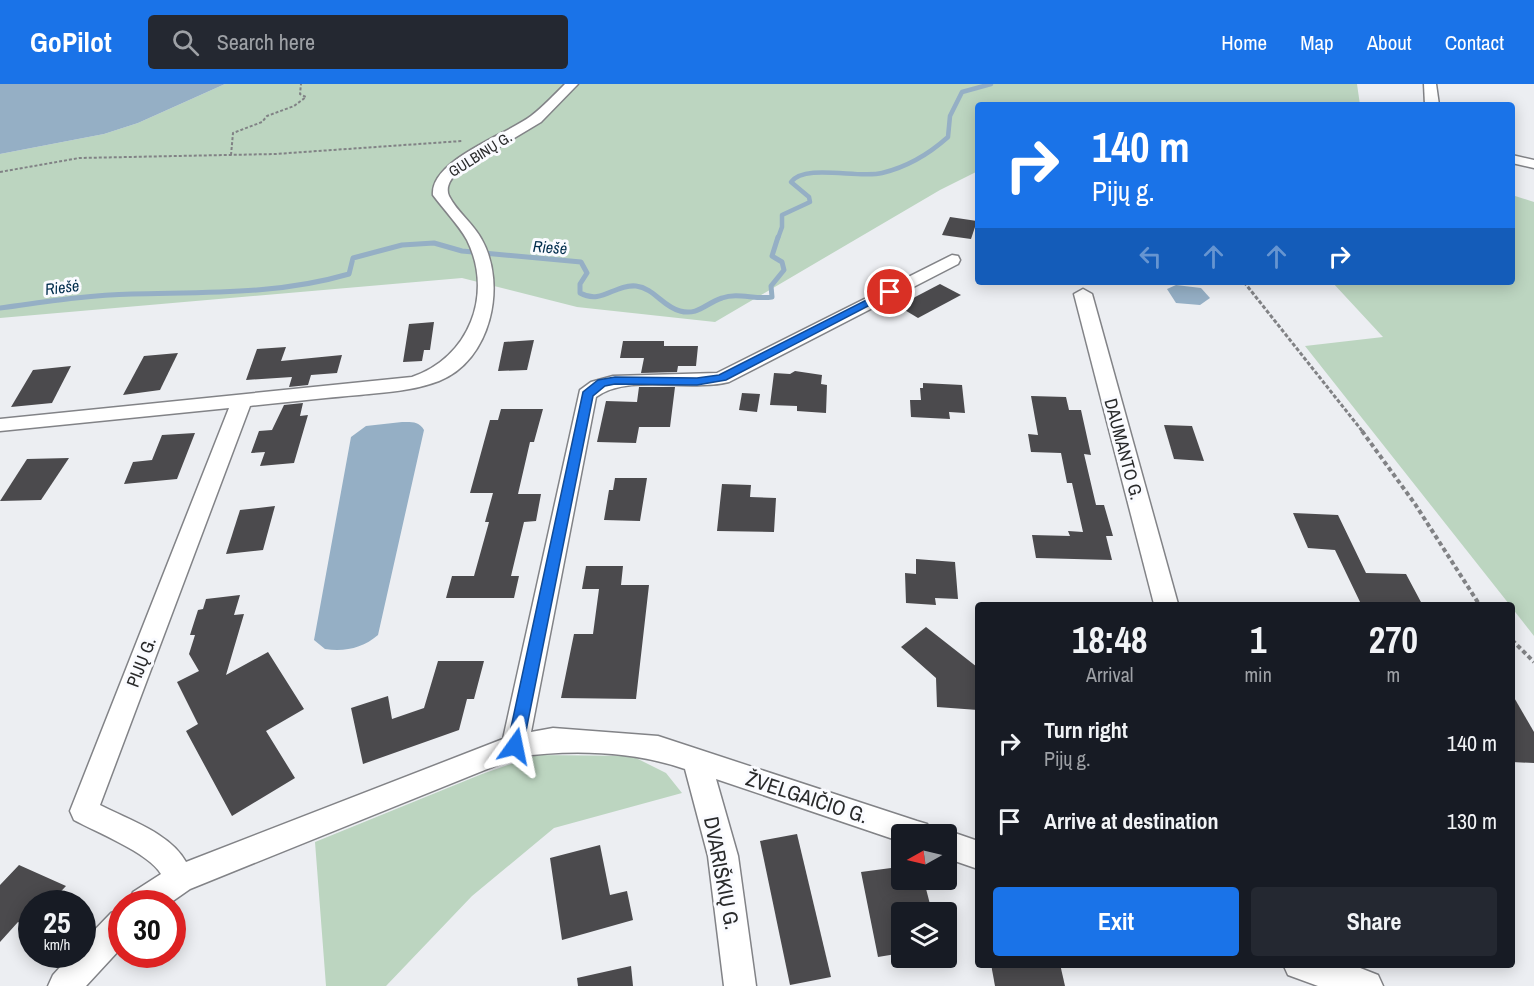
<!DOCTYPE html>
<html lang="en">
<head>
<meta charset="utf-8">
<style>
	:root { --surface:#171b24; --page:#242831; --text:#f1f3f6; --muted:#9ea1a6; --accent:#1a73e8 }
	body { margin:0; font-family:"Archivo Narrow",sans-serif; background:var(--page); color:var(--text); height:100vh; display:flex; flex-direction:column; font-size:22px; white-space:nowrap }
	* { box-sizing:border-box; margin:0 }
	p { font-size:20px; color:var(--muted) }
	.icon { flex:none; width:33px; height:33px; fill:none; stroke:currentColor; stroke-width:2; stroke-linecap:round; stroke-linejoin:round }
	.map { position:relative; flex:1; overflow:hidden }
	.side { position:absolute; left:975px; top:518px; width:540px; height:366px; display:flex; flex-direction:column; background:var(--surface); border-radius:6px; box-shadow:0 3px 15px #0003 }
	.side>* { flex:none }
	.guide { position:absolute; left:975px; top:18px; width:540px; height:183px; border-radius:6px; box-shadow:0 3px 15px #0003; background:#1a73e8; color:#fff; overflow:hidden }
	.needle { width:39px; rotate:262deg }
	.fabs { position:absolute; left:891px; top:740px; display:grid; gap:12px }
	.fabs a { display:grid; place-items:center; width:66px; height:66px; border-radius:6px; background:var(--surface); box-shadow:0 3px 15px #0003; font-size:30px }
	.speed { position:absolute; left:18px; top:806px; display:flex; gap:12px; font-size:30px; font-weight:700; text-align:center }
	.speed>* { display:grid; place-content:center; width:78px; height:78px; border-radius:50%; background:var(--surface); box-shadow:0 3px 15px #0003; line-height:1 }
	.speed small { font-size:15px; font-weight:400 }
	.speed .limit { border:9px solid #d22; background:#fff; color:#111 }
	.pin { position:absolute; display:grid; place-items:center; width:51px; height:51px; color:#fff; margin:-26px; border:3px solid #fff; border-radius:50%; box-shadow:0 2px 6px #0007 }
	.me { position:absolute; width:66px; margin:-33px; rotate:12deg; stroke-linejoin:round; filter:drop-shadow(0 0 4px #0008) }
	.turn { display:flex; align-items:center; gap:21px; height:126px; padding:0 18px; font-size:27px }
	.turn .icon { width:78px; height:78px; stroke-width:2.5 }
	.turn b { display:block; font-size:42px; line-height:51px }
	.lanes { display:flex; align-items:center; height:57px; padding:0 18px; background:#0003; justify-content:center; gap:30px; direction:ltr }
	.lanes .off { opacity:.35 }
	.eta { display:flex; justify-content:space-evenly; align-items:center; height:102px; text-align:center }
	.eta b { font-size:36px; font-weight:700; line-height:42px }
	.cta { display:flex; gap:12px; margin-top:auto; padding:12px 18px }
	.cta a { flex:1; height:69px; border-radius:6px; background:var(--accent); color:#fff; font-size:24px; font-weight:700; line-height:69px; text-align:center }
	.cta a+a { background:var(--page); color:var(--text) }
	ul { padding:0; list-style:none }
	li { display:flex; align-items:center; gap:18px; height:78px; padding:0 18px }
	li div { flex:1 }
	li b { display:block; font-size:22px }
	li em { font-style:normal }
	header { display:flex; align-items:center; gap:36px; box-sizing:border-box; height:84px; padding:0 30px; background:var(--accent); color:#fff }
	header strong { font-size:28px }
	nav { display:flex; gap:33px; margin-inline-start:auto; font-size:21px }
	.search { width:420px; height:54px; background:var(--page); display:flex; align-items:center; gap:15px; box-sizing:border-box; padding:0 21px; border-radius:6px; color:var(--muted); font-size:22px }
	.map>svg:first-child { display:block }
	.green { fill:#bcd5c0 }
	.water { fill:#95afc5 }
	.lines { fill:none; stroke-linecap:round; stroke-linejoin:round }
	.stream-far1 { stroke:#95afc5; stroke-width:4.5 }
	.stream { stroke:#95afc5; stroke-width:5 }
	.building { fill:#4b4a4d }
	.street-casing { stroke:#828387; stroke-width:3 }
	.path-far2 { stroke:#818285; stroke-width:2; stroke-dasharray:3 2; stroke-linecap:butt }
	.path-far1 { stroke:#818285; stroke-width:3; stroke-dasharray:4 2; stroke-linecap:butt }
	.path { stroke:#818285; stroke-width:4; stroke-dasharray:4.5 3; stroke-linecap:butt }
	.street { fill:#fff; fill-rule:evenodd }
	.route { fill:#1a73e8; stroke:#114b97; stroke-width:1.5 }
	.labels { text-anchor:middle; dominant-baseline:central; stroke-width:6; stroke-linejoin:round; paint-order:stroke }
	.far-street-label { font-size:15px; fill:#292a2b; stroke:#fafbff }
	.far-water-label { font-size:16px; font-style:italic; fill:#002d4c; stroke:#fafbff }
	.street-label { font-size:18px; fill:#292a2b; stroke:#fafbff }
	.near-street-label { font-size:21px; fill:#292a2b; stroke:#fafbff }
</style>
</head>
<body>
<header>
<strong>GoPilot</strong>
<div class="search"><svg class="icon" aria-label="search" viewBox="0 0 24 24"><circle cx="10" cy="10" r="6"/><path d="M15 15l6 6"/></svg>Search here</div>
<nav><a>Home</a><a>Map</a><a>About</a><a>Contact</a></nav>
</header>
<div class="map">
<svg width="1534" height="902" viewBox="0 0 1534 902">
	<rect width="100%" height="100%" fill="#eceef2"/>
	<!-- green -->
	<g class="green">
		<path d="M225,0H1357L1360,21H978V87L940,106L715,238L577,223L462,194L0,234V70L104,50L138,39Z"/>
		<path d="M1512,111L1534,118V552L1512,524V520H1509L1305,262L1383,253L1332,198H1512Z"/>
		<path d="M537,671L632,672L666,689L682,709L554,744L472,812L386,902H326L315,758L482,690Z"/>
	</g>
	<!-- water -->
	<g class="water">
		<path d="M0,0H225L138,39L104,50L0,70Z"/>
		<path d="M1176,201L1201,204L1210,214L1200,221L1176,219L1167,205Z"/>
		<path d="M402,338C411,338 419,337 424,346L378,551C363,564 345,568 325,565L314,556L351,353L366,342Z"/>
	</g>
	<g class="lines">
		<!-- stream-far1 -->
		<path class="stream-far1" d="M778,154L782,143V131L810,118L809,113L791,98C805,79 859,95 882,89C907,83 929,70 948,53L950,32L962,8L991,0"/>
		<!-- stream -->
		<path class="stream" d="M0,224C44,218 87,211 132,210C206,208 277,211 349,190L353,174L402,161L434,159L462,167L581,178L587,189L580,200V209C602,221 614,200 636,202C654,204 663,223 680,227C698,232 706,219 722,214C738,208 755,216 772,213L771,202L784,186L782,178L772,172L778,153"/>
	</g>
	<!-- building -->
	<g class="building">
		<path d="M950,133L977,137L971,155L942,151Z"/>
		<path d="M940,200L961,211L918,234L898,222Z"/>
		<path d="M434,238L430,266H424L422,277L403,278L409,240Z"/>
		<path d="M534,256L527,286L498,287L504,258Z"/>
		<path d="M623,257H664V262H698L696,282H678L677,288L641,289L644,274H620Z"/>
		<path d="M286,263L281,277L342,271L337,289L311,291L308,301L289,303L292,293L246,296L257,265Z"/>
		<path d="M178,269L160,306L123,311L144,272Z"/>
		<path d="M71,282L52,319L11,323L33,286Z"/>
		<path d="M795,287L822,291L821,300L827,301L826,329L797,327V322L770,321L774,289L790,290Z"/>
		<path d="M923,299L962,301L965,329L949,328L950,335L911,333L910,316H921L920,304H923Z"/>
		<path d="M639,303H675L670,343H639L636,359L597,358L606,317L637,318Z"/>
		<path d="M742,309L760,310L757,328L739,326Z"/>
		<path d="M1031,312L1066,313L1069,326H1081L1091,371L1084,370L1096,421H1104L1113,452H1106L1112,476L1036,474L1032,451L1070,452L1068,447L1083,448L1072,399H1067L1061,369L1031,368L1028,350L1038,351Z"/>
		<path d="M303,319L300,332L308,331L294,379L260,382L265,368L251,369L259,347L272,346L284,321Z"/>
		<path d="M501,325H543L534,358H530L518,410H541L536,437L524,438L511,492H519L514,514H446L452,492H474L489,438H485L493,409H470L490,336H498Z"/>
		<path d="M1164,341L1192,342L1204,377L1174,375Z"/>
		<path d="M195,349L177,395L124,400L133,378L152,376L162,351Z"/>
		<path d="M69,374L41,416L0,417L27,375Z"/>
		<path d="M615,394H647L640,437L604,436L609,406H613Z"/>
		<path d="M722,400L751,401L750,413L776,414L774,448L717,447Z"/>
		<path d="M275,422L263,466L226,470L240,426Z"/>
		<path d="M1293,429L1338,431L1366,489L1406,490L1422,520H1361L1335,466L1308,464Z"/>
		<path d="M916,475L955,478L958,515L935,514L936,521L906,519L905,489L916,490Z"/>
		<path d="M586,482H623L621,501H649L636,615L561,614L574,550H593L599,505H582Z"/>
		<path d="M240,511L234,531L244,530L226,591L268,568L304,625L266,647L295,694L232,732L186,647L198,640L177,598L199,587L189,570L195,551H190L198,526L203,525L206,515Z"/>
		<path d="M926,543L977,583L978,626L937,623L936,594L901,563Z"/>
		<path d="M438,577H484L474,615H467L459,646L363,680L351,624L388,612L392,635L424,624Z"/>
		<path d="M1512,610L1534,648V679L1512,678Z"/>
		<path d="M797,750L831,893L790,901L760,757Z"/>
		<path d="M600,761L610,811L627,807L633,836L562,856L550,774Z"/>
		<path d="M19,781L66,802L50,819H32V845L18,838L0,858V801Z"/>
		<path d="M891,784L894,800L924,797L932,828H902V869L878,873L861,788Z"/>
		<path d="M991,880H1060L1065,902H995Z"/>
		<path d="M631,882L633,902H578L577,894Z"/>
	</g>
	<g class="lines">
		<!-- street casing -->
		<g class="street-casing">
			<g id="street">
				<path d="M565,0H578L541,38L457,88C451,95 445,103 449,112C457,128 474,140 482,156C507,201 491,277 439,297C413,307 386,308 359,311C323,314 286,318 250,322L100,721C129,736 170,749 186,778L503,655L580,306L591,298L613,292L717,289L952,171L958,172L960,176L958,180L729,298C689,308 629,289 596,313L531,648L553,644L658,652L917,737L927,740L932,750H902V758L716,695L738,772L756,902H724L708,772L685,685C633,667 571,665 517,673L190,805L170,819H129L133,808L161,790C149,769 96,748 74,736L70,727L229,324L0,347V335L412,293C469,274 494,210 467,156C458,140 444,126 433,111C430,76 506,51 531,32C543,23 554,11 565,0Z"/>
				<path d="M1424,0H1436L1439,21H1425Z"/>
				<path d="M1512,71L1534,76V84L1512,79Z"/>
				<path d="M1083,205L1092,210L1178,520H1154L1074,210Z"/>
				<path d="M946,746L978,757V785L946,774V750H937Z"/>
				<path d="M122,825V863L86,902H48L53,891L72,870H82V859L111,829Z"/>
				<path d="M1283,880H1350L1378,891L1383,902H1318L1288,891Z"/>
			</g>
		</g>
		<!-- path-far2 -->
		<g class="path-far2">
			<path d="M231,71L233,49L262,38L267,32L294,22L306,13L300,10L301,0"/>
			<path d="M0,88L79,74L275,70L462,57"/>
		</g>
		<!-- path-far1 -->
		<path class="path-far1" d="M1244,198L1363,348"/>
		<!-- path -->
		<g class="path">
			<path d="M1362,347L1415,420L1479,520"/>
			<path d="M1512,556L1534,578"/>
		</g>
		<!-- street -->
		<use href="#street" class="street"/>
	</g>
	<!-- route -->
	<path class="route" d="M886,206L895,208L726,296L697,301L615,300L605,302L593,312L523,662L521,667H509L507,662L583,308L598,296L615,293L697,294L719,291Z"/>
	<g class="labels">
		<!-- far-street labels -->
		<g class="far-street-label">
			<text transform="translate(480 70) rotate(-32)">GULBINŲ G.</text>
		</g>
		<!-- far-water labels -->
		<g class="far-water-label">
			<text transform="translate(550 163) rotate(4)">Riešė</text>
			<text transform="translate(62 203) rotate(-7)">Riešė</text>
		</g>
		<!-- street labels -->
		<g class="street-label">
			<text transform="translate(1124 365) rotate(75)">DAUMANTO G.</text>
			<text transform="translate(141 578) rotate(-69)">PIJŲ G.</text>
		</g>
		<!-- near-street labels -->
		<g class="near-street-label">
			<text transform="translate(807 713) rotate(18)">ŽVELGAIČIO G.</text>
			<text transform="translate(722 789) rotate(79)">DVARIŠKIŲ G.</text>
		</g>
	</g>
</svg>
<div class="fabs">
<a><svg class="needle" viewBox="-14 -14 28 28"><path d="M0-13l5 13h-10z" fill="#e53935"/><path d="M0 13l5-13h-10z" fill="#9ea1a6"/></svg></a>
<a><svg class="icon" aria-label="layers" viewBox="0 0 24 24"><path d="M12 4l9 5-9 5-9-5zM3 14l9 5 9-5"/></svg></a>
</div>
<div class="speed"><div>25<small>km/h</small></div><div class="limit">30</div></div>
<div class="pin" style="left:890px;top:208px;background:#d93025"><svg class="icon" aria-label="arrive" viewBox="0 0 24 24"><path d="M6 21V4h12l-3 4 3 4H6"/></svg></div>
<svg class="me" style="left:515px;top:662px" viewBox="-20 -20 40 40"><path d="M0-17L14 15 0 8-14 15z" fill="#1a73e8" stroke="#fff" stroke-width="4"/></svg>
<div class="guide">
<div class="turn"><svg class="icon" aria-label="right" viewBox="0 0 24 24"><path d="M7 20v-9h11M14 6l5 5-5 5"/></svg><div><b>140 m</b>Pijų g.</div></div>
<div class="lanes"><svg class="icon off" aria-label="left" viewBox="0 0 24 24"><path d="M17 20v-9H6M10 6l-5 5 5 5"/></svg><svg class="icon off" aria-label="ahead" viewBox="0 0 24 24"><path d="M12 20V5M6 11l6-6 6 6"/></svg><svg class="icon off" aria-label="ahead" viewBox="0 0 24 24"><path d="M12 20V5M6 11l6-6 6 6"/></svg><svg class="icon" aria-label="right" viewBox="0 0 24 24"><path d="M7 20v-9h11M14 6l5 5-5 5"/></svg></div>
</div>
<section class="side">
<div class="eta">
<div><b>18:48</b><p>Arrival</p></div>
<div><b>1</b><p>min</p></div>
<div><b>270</b><p>m</p></div>
</div>
<ul>
<li><svg class="icon" aria-label="right" viewBox="0 0 24 24"><path d="M7 20v-9h11M14 6l5 5-5 5"/></svg><div><b>Turn right</b><p>Pijų g.</p></div><em>140 m</em></li>
<li><svg class="icon" aria-label="arrive" viewBox="0 0 24 24"><path d="M6 21V4h12l-3 4 3 4H6"/></svg><div><b>Arrive at destination</b></div><em>130 m</em></li>
</ul>
<div class="cta"><a>Exit</a><a>Share</a></div>
</section>
</div>
</body>
</html>
